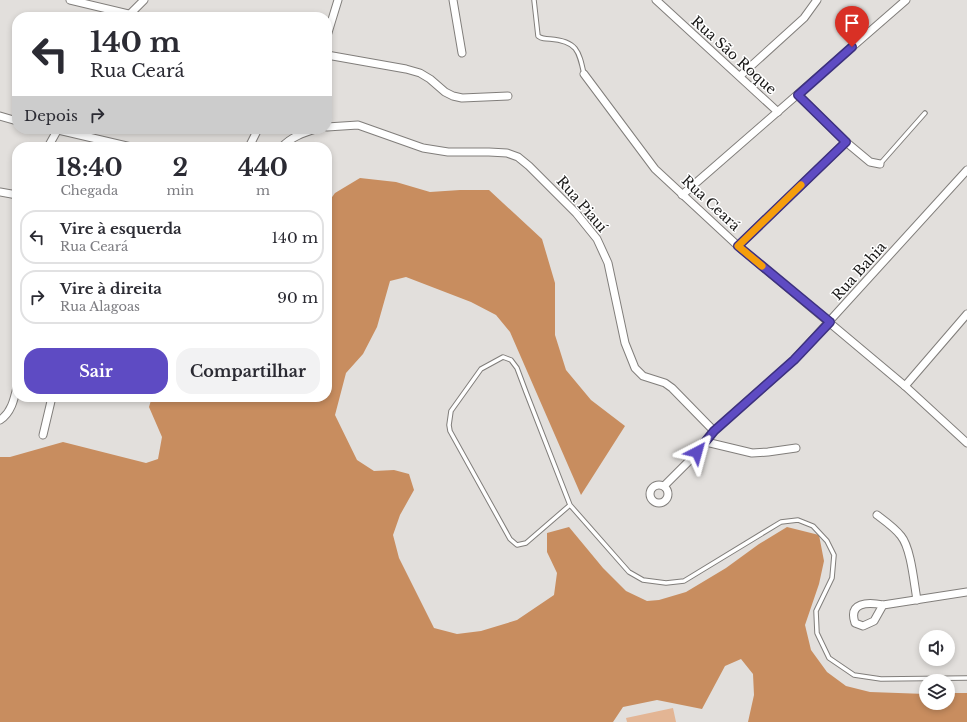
<!DOCTYPE html>
<html lang="pt">
<head>
<meta charset="utf-8">
<style>
	:root { --surface:#fff; --page:#f2f2f3; --text:#2b2b33; --muted:#7c7c81; --line:#e1e1e2; --accent:#5e4bc3 }
	body { margin:0; font-family:"Libre Baskerville",serif; background:var(--page); color:var(--text); height:100vh; display:flex; flex-direction:column; font-size:15px; white-space:nowrap }
	* { box-sizing:border-box; margin:0 }
	p { font-size:13px; color:var(--muted) }
	.icon { flex:none; width:22px; height:22px; fill:none; stroke:currentColor; stroke-width:2; stroke-linecap:round; stroke-linejoin:round }
	.map { position:relative; flex:1; overflow:hidden }
	.side { position:absolute; left:12px; top:142px; width:320px; height:260px; display:flex; flex-direction:column; background:var(--surface); border-radius:16px; box-shadow:0 2px 6px #0003 }
	.side>* { flex:none }
	.banner { position:absolute; left:12px; top:12px; width:320px; height:122px; border-radius:16px; box-shadow:0 2px 6px #0003; background:#fff; color:var(--text); overflow:hidden }
	.buttons { position:absolute; left:919px; top:630px; display:grid; gap:8px }
	.buttons a { display:grid; place-items:center; width:36px; height:36px; border-radius:50%; background:var(--surface); box-shadow:0 2px 6px #0003; font-size:20px }
	.pin { position:absolute; display:grid; place-items:center; width:34px; height:34px; color:#fff; margin:-41px -17px; border-radius:50% 50% 50% 0; rotate:-45deg; box-shadow:0 0 4px #0007 }
	.pin .icon { rotate:45deg }
	.me { position:absolute; width:44px; margin:-22px; rotate:39deg; stroke-linejoin:round; filter:drop-shadow(0 0 3px #0008) }
	.turn { display:flex; align-items:center; gap:14px; height:84px; padding:0 12px; font-size:18px }
	.turn .icon { width:52px; height:52px; stroke-width:2.5 }
	.turn b { display:block; font-size:28px; line-height:34px }
	.then { display:flex; align-items:center; height:38px; padding:0 12px; background:#0003; gap:8px; font-size:15px }
	.eta { display:flex; justify-content:space-evenly; align-items:center; height:68px; text-align:center }
	.eta b { font-size:24px; font-weight:700; line-height:28px }
	.primary-button { display:flex; gap:8px; margin-top:auto; padding:8px 12px }
	.primary-button a { flex:1; height:46px; border-radius:16px; background:var(--accent); color:#fff; font-size:16px; font-weight:700; line-height:46px; text-align:center }
	.primary-button a+a { background:var(--page); color:var(--text) }
	ul { padding:0; list-style:none }
	li { display:flex; align-items:center; gap:12px; height:54px; margin:0 8px 6px; padding:0 4px; border:2px solid var(--line); border-radius:16px }
	li div { flex:1 }
	li b { display:block; font-size:15px }
	li em { font-style:normal }
	.map>svg:first-child { display:block }
	.green { fill:#e3b594 }
	.forest { fill:#c88d5f }
	.lines { fill:none; stroke-linecap:round; stroke-linejoin:round }
	.lane-casing { stroke:#817e7b; stroke-width:5.5 }
	.street-casing { stroke:#817e7b; stroke-width:9 }
	.lane { stroke:#fff; stroke-width:3.5 }
	.street { stroke:#fff; stroke-width:7 }
	.route-casing { stroke:#3d317f; stroke-width:10 }
	.route { stroke:#5e4bc3; stroke-width:7 }
	.slow { stroke:#f59e0b; stroke-width:7 }
	.labels { text-anchor:middle; dominant-baseline:central; stroke-width:3; stroke-linejoin:round; paint-order:stroke }
	.street-label { font-size:14px; fill:#191817; stroke:#fff }
</style>
</head>
<body>
<div class="map">
<svg width="967" height="722" viewBox="0 0 967 722">
	<rect width="100%" height="100%" fill="#e2dfdc"/>
	<!-- green -->
	<path class="green" d="M673,708L676,722H627L626,718Z"/>
	<!-- forest -->
	<path class="forest" d="M360,178L396,182L430,192L460,190H489L542,239L555,283V335L566,370L591,400L625,426L581,495L510,332L496,315L471,302L406,277L390,281L377,327L363,354L346,373L335,415L357,460L374,471L394,470L409,474L414,490L400,515L393,535L399,558L434,628L457,634L481,631L517,620L554,595L557,573L547,552V533L569,527L603,568L626,591L647,601L659,600L686,592L726,568L759,544L787,527L819,535L824,561L819,584L805,625L811,650L827,672L846,686L870,692L926,694V703H948V693H967V722H748L754,695L753,674L741,659L725,666L702,709L657,700L623,707L613,722H0V457H10L63,442L146,463L158,459L162,437L149,407L152,397H327V204L335,193Z"/>
	<g class="lines">
		<!-- lane casing -->
		<g class="lane-casing">
			<g id="lane">
				<path d="M534,0L538,36C542,39 545,39 550,39C577,41 579,51 584,74"/>
				<path d="M880,164L925,113"/>
				<path d="M570,505L526,543L517,545L510,539L450,431L449,425L451,411L481,369L503,357L511,360L517,368L526,392L570,505L629,572L643,580L666,583L684,581L781,522L798,520L813,526L827,541L834,555L832,578L816,611L817,633L829,658L854,675L881,679L967,678"/>
			</g>
		</g>
		<!-- street casing -->
		<g class="street-casing">
			<g id="street">
				<path d="M70,0L141,17"/>
				<path d="M453,0L462,53"/>
				<path d="M656,0L778,112"/>
				<path d="M127,17L144,0"/>
				<path d="M327,36L338,0"/>
				<path d="M327,55L406,69L420,73L430,79L445,92L453,96L462,98L508,96"/>
				<path d="M584,74L655,169L738,246L905,386L967,443"/>
				<path d="M740,76L804,18L817,0"/>
				<path d="M798,95L846,142L870,162L880,164"/>
				<path d="M0,116L17,121"/>
				<path d="M327,127L358,125L423,148L448,152H489L507,153L518,157L529,166L576,213L597,239L608,263L625,343L635,368L643,376L665,383L672,388L714,431"/>
				<path d="M54,129L131,147"/>
				<path d="M48,147L58,129"/>
				<path d="M249,147L258,129"/>
				<path d="M282,147C291,137 303,133 316,129"/>
				<path d="M0,192L17,195"/>
				<path d="M682,195L906,0"/>
				<path d="M738,246L846,142"/>
				<path d="M905,386L967,314"/>
				<path d="M0,420C11,413 14,400 17,387"/>
				<path d="M43,435L52,397"/>
				<path d="M706,442L752,453L768,452L796,448"/>
				<circle cx="659" cy="494" r="9"/>
				<path d="M664,486L688,462L714,431L794,360L967,170"/>
				<path d="M877,515C885,521 895,528 901,536C911,548 914,583 917,600"/>
				<path d="M883,605L874,621L863,626L855,623C848,602 868,602 883,605L967,592"/>
			</g>
		</g>
		<!-- lane -->
		<use href="#lane" class="lane"/>
		<!-- street -->
		<use href="#street" class="street"/>
	</g>
	<g class="lines">
		<!-- route casing -->
		<g class="route-casing">
			<path id="route" d="M697,452L714,431L794,360L830,322L738,246L846,142L798,95L852,47"/>
		</g>
		<!-- route -->
		<use href="#route" class="route"/>
		<!-- slow -->
		<path class="slow" d="M762,266L738,246L801,185"/>
	</g>
	<g class="labels">
		<!-- street labels -->
		<g class="street-label">
			<text transform="translate(734 55) rotate(42)">Rua São Roque</text>
			<text transform="translate(711 203) rotate(43)">Rua Ceará</text>
			<text transform="translate(582 204) rotate(49)">Rua Piauí</text>
			<text transform="translate(859 271) rotate(-48)">Rua Bahia</text>
		</g>
	</g>
</svg>
<div class="buttons">
<a><svg class="icon" aria-label="sound" viewBox="0 0 24 24"><path d="M4 9h4l5-4v14l-5-4H4zM17 9q2 3 0 6"/></svg></a>
<a><svg class="icon" aria-label="layers" viewBox="0 0 24 24"><path d="M12 4l9 5-9 5-9-5zM3 14l9 5 9-5"/></svg></a>
</div>
<div class="pin" style="left:852px;top:47px;background:#d93025"><svg class="icon" aria-label="arrive" viewBox="0 0 24 24"><path d="M6 21V4h12l-3 4 3 4H6"/></svg></div>
<svg class="me" style="left:697px;top:452px" viewBox="-20 -20 40 40"><path d="M0-17L14 15 0 8-14 15z" fill="#5e4bc3" stroke="#fff" stroke-width="4"/></svg>
<div class="banner">
<div class="turn"><svg class="icon" aria-label="left" viewBox="0 0 24 24"><path d="M17 20v-9H6M10 6l-5 5 5 5"/></svg><div><b>140 m</b>Rua Ceará</div></div>
<div class="then">Depois<svg class="icon" aria-label="right" viewBox="0 0 24 24"><path d="M7 20v-9h11M14 6l5 5-5 5"/></svg></div>
</div>
<section class="side">
<div class="eta">
<div><b>18:40</b><p>Chegada</p></div>
<div><b>2</b><p>min</p></div>
<div><b>440</b><p>m</p></div>
</div>
<ul>
<li><svg class="icon" aria-label="left" viewBox="0 0 24 24"><path d="M17 20v-9H6M10 6l-5 5 5 5"/></svg><div><b>Vire à esquerda</b><p>Rua Ceará</p></div><em>140 m</em></li>
<li><svg class="icon" aria-label="right" viewBox="0 0 24 24"><path d="M7 20v-9h11M14 6l5 5-5 5"/></svg><div><b>Vire à direita</b><p>Rua Alagoas</p></div><em>90 m</em></li>
</ul>
<div class="primary-button"><a>Sair</a><a>Compartilhar</a></div>
</section>
</div>
</body>
</html>
